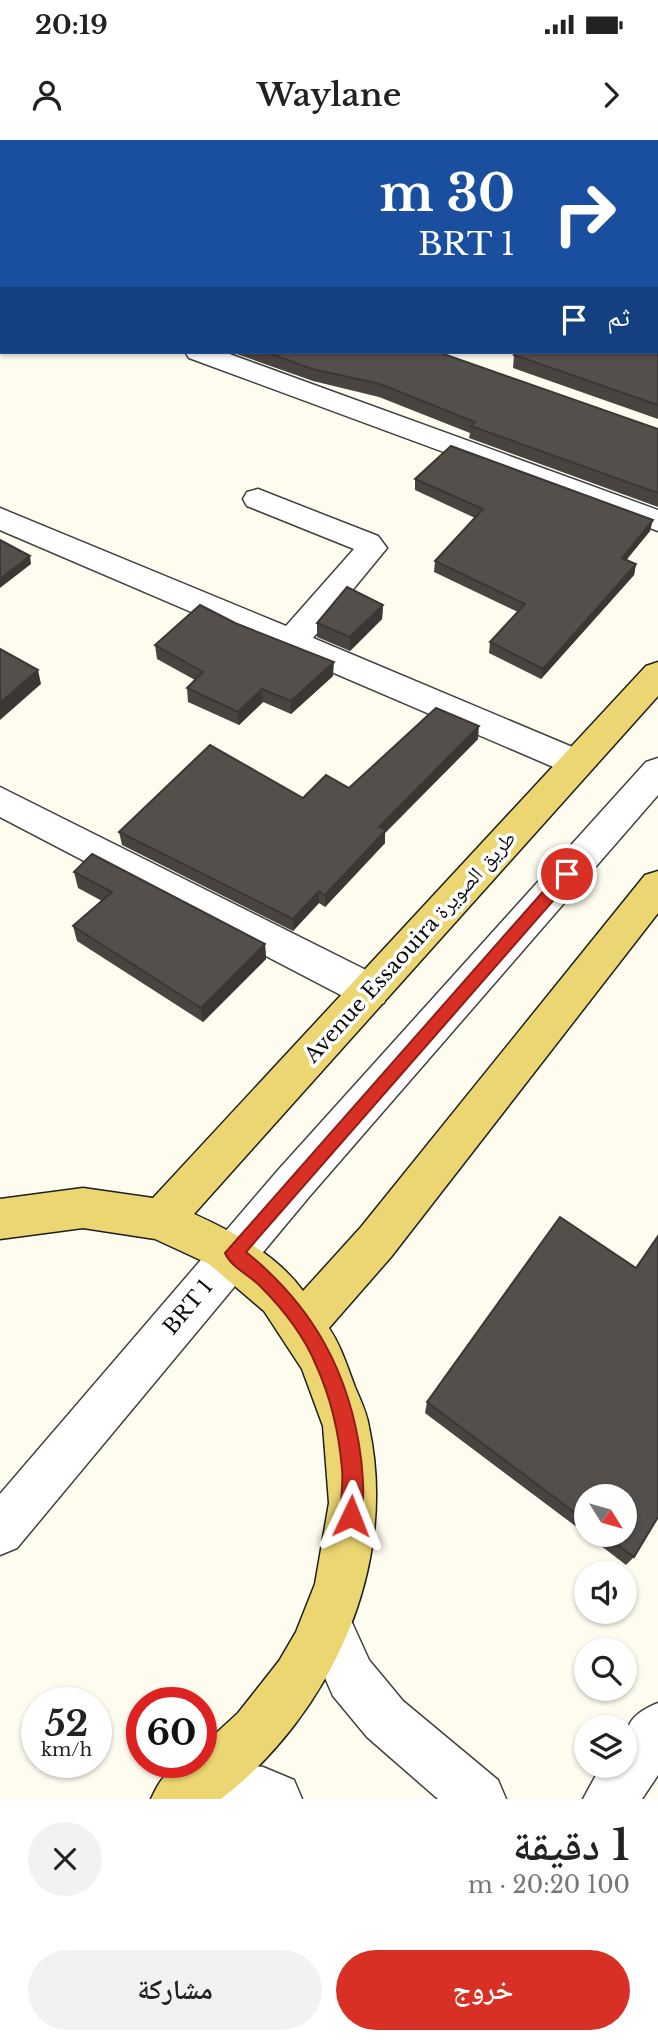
<!DOCTYPE html>
<html lang="ar">
<head>
<meta charset="utf-8">
<style>
	:root { --surface:#fff; --page:#f2f2f2; --text:#222; --muted:#767676; --accent:#d93025 }
	body { margin:0; font-family:"Libre Baskerville","Noto Naskh Arabic",serif; background:var(--page); color:var(--text); direction:rtl; height:100vh; display:flex; flex-direction:column; font-size:26px; white-space:nowrap }
	* { box-sizing:border-box; margin:0 }
	p { font-size:23px; color:var(--muted) }
	.icon { flex:none; width:38px; height:38px; fill:none; stroke:currentColor; stroke-width:2; stroke-linecap:round; stroke-linejoin:round }
	.map { position:relative; height:1659px; overflow:hidden; direction:ltr }
	.panel { display:flex; flex-direction:column; background:var(--surface); flex:1 }
	.panel>* { flex:none }
	.top-card { position:absolute; left:0px; top:0px; width:658px; height:214px; box-shadow:0 2px 5px #0004; direction:rtl; background:#1a4fa0; color:#fff; overflow:hidden }
	.needle { width:46px; rotate:127deg }
	.tools { position:absolute; left:574px; top:1344px; display:grid; gap:14px }
	.tools a { display:grid; place-items:center; width:63px; height:63px; border-radius:50%; background:var(--surface); box-shadow:0 2px 5px #0004; font-size:35px }
	.speed { position:absolute; left:21px; top:1547px; display:flex; gap:14px; font-size:35px; font-weight:700; text-align:center }
	.speed>* { display:grid; place-content:center; width:91px; height:91px; border-radius:50%; background:var(--surface); box-shadow:0 2px 5px #0004; line-height:1 }
	.speed small { font-size:18px; font-weight:400 }
	.speed .limit { border:10px solid #d22; background:#fff; color:#111 }
	.pin { position:absolute; display:grid; place-items:center; width:60px; height:60px; color:#fff; margin:-30px; border:4px solid #fff; border-radius:50%; box-shadow:0 2px 7px #0007 }
	.me { position:absolute; width:77px; margin:-38px; rotate:2deg; stroke-linejoin:round; filter:drop-shadow(0 0 5px #0008) }
	.turn { display:flex; align-items:center; gap:24px; height:147px; padding:0 28px; font-size:32px }
	.turn .icon { width:91px; height:91px; stroke-width:2.5 }
	.turn b { display:block; font-size:49px; line-height:60px }
	.then { display:flex; align-items:center; height:66px; padding:0 28px; background:#0003; gap:14px; font-size:26px }
	.round { display:grid; place-items:center; flex:none; width:74px; height:74px; border-radius:37px; background:var(--page) }
	.summary { display:flex; align-items:center; justify-content:space-between; height:119px; padding:0 28px }
	h1 { font-size:42px; font-weight:600; line-height:52px }
	.cta { display:flex; gap:14px; margin-top:auto; padding:14px 28px }
	.cta a { flex:1; height:80px; border-radius:42px; background:var(--accent); color:#fff; font-size:28px; font-weight:600; line-height:80px; text-align:center }
	.cta a+a { background:var(--page); color:var(--text) }
	.status { display:flex; justify-content:space-between; align-items:center; height:49px; padding:0 35px; background:var(--surface); direction:ltr }
	.status svg { height:19px; fill:currentColor }
	header { display:flex; justify-content:space-between; align-items:center; height:91px; padding:0 28px; background:var(--surface); font-size:32px; font-weight:600 }
	.map>svg:first-child { display:block }
	.lines { fill:none; stroke-linecap:round; stroke-linejoin:round }
	.minor-casing { stroke:#404040; stroke-width:3 }
	.major-casing { stroke:#1e1e1e; stroke-width:3 }
	.minor { fill:#fff; fill-rule:evenodd }
	.major { fill:#ecd671; fill-rule:evenodd }
	.wall { fill:#494440 }
	.shaded-wall { fill:#3c3734 }
	.building { fill:#554f4b; stroke:#3c3734; stroke-width:2 }
	.route { fill:#d93025; stroke:#8d1f18; stroke-width:2 }
	.labels { text-anchor:middle; dominant-baseline:central; stroke-width:7; stroke-linejoin:round; paint-order:stroke }
	.street-label { font-size:21px; fill:#0d0d0d; stroke:#fff }
</style>
</head>
<body>
<div class="status"><b>20:19</b><svg viewBox="0 0 49 12"><path d="M0 12V9h3v3zM5 12V6h3v6zM10 12V3h3v9zM15 12V0h3v12zM26 1h20v11H26zM47 4h2v5h-2z"/></svg></div>
<header><svg class="icon" aria-label="forward" viewBox="0 0 24 24"><path d="M9 5l7 7-7 7"/></svg>Waylane<svg class="icon" aria-label="person" viewBox="0 0 24 24"><circle cx="12" cy="8" r="4"/><path d="M4 21q1-7 8-7t8 7"/></svg></header>
<div class="map">
<svg width="658" height="1659" viewBox="0 0 658 1659">
	<rect width="100%" height="100%" fill="#fefcef"/>
	<g class="lines">
		<!-- minor casing -->
		<g class="minor-casing">
			<g id="minor">
				<path d="M185,212H224L658,370V391L189,218Z"/>
				<path d="M258,349L378,396L387,408L313,498L589,614L594,623L589,632L577,636L565,632L0,390V368L286,486L354,409L247,366L243,359L247,352Z"/>
				<path d="M658,618V655L309,1057L17,1408L0,1415V1354L279,1029L646,622Z"/>
				<path d="M0,647L384,839L389,851L384,863L370,867L356,863L0,677Z"/>
				<path d="M326,1458L344,1465L369,1520L403,1561L498,1640L506,1659H438L367,1597L333,1556L301,1483L308,1465Z"/>
				<path d="M658,1563V1635L642,1659H583L601,1626H625C625,1591 623,1577 658,1563Z"/>
				<path d="M201,1618L263,1627L294,1640L302,1659H178L171,1644L179,1625L201,1622Z"/>
			</g>
		</g>
		<!-- major casing -->
		<g class="major-casing">
			<path id="major" d="M658,522V556L194,1074C234,1092 277,1115 303,1151L361,1087L645,735L658,731V773L391,1117L329,1188C341,1206 347,1226 355,1247C360,1259 367,1273 369,1287C399,1426 331,1574 221,1659H151C162,1634 173,1622 201,1622V1607L238,1573L279,1521L296,1492L315,1444L329,1363L323,1286L302,1229L264,1171L209,1124L155,1099L83,1088L0,1099V1059L83,1048L153,1058L646,526Z"/>
		</g>
		<!-- minor -->
		<use href="#minor" class="minor"/>
		<!-- major -->
		<use href="#major" class="major"/>
	</g>
	<!-- wall -->
	<g class="wall">
		<path d="M0,0H489L488,2H2V211L0,212V19H1L2,14L0,13Z"/>
		<path d="M537,0H658L656,2H545Z"/>
		<path d="M658,198V279L513,228L514,215Z"/>
		<path d="M231,212H438L658,289V367L469,298L470,293L379,257L313,241Z"/>
		<path d="M415,339L650,391L626,420L636,424L634,435L541,539L489,513L490,502L518,472L434,432L435,421L475,378L415,350Z"/>
		<path d="M383,465L382,479L350,511L317,497V483Z"/>
		<path d="M155,505L333,536L291,574L263,562L239,585L188,562L187,548L195,540L157,519Z"/>
		<path d="M478,599L385,693V703L325,767L319,763L293,791L122,705L119,692L303,658L349,648Z"/>
		<path d="M74,732L265,804L266,819L203,882L77,801L73,786L102,761L78,748Z"/>
		<path d="M636,1128L634,1417L626,1425L587,1395H625L586,1356V1394L425,1273L427,1262Z"/>
	</g>
	<!-- shaded-wall -->
	<g class="shaded-wall">
		<rect x="656" y="0" width="2" height="12"/>
		<path d="M2,197V211L0,212V198Z"/>
		<path d="M653,380L650,391L619,429L622,418Z"/>
		<path d="M30,416L31,424L0,448V439Z"/>
		<path d="M636,424L634,435L541,539L543,529Z"/>
		<path d="M383,465L382,479L350,511V497Z"/>
		<path d="M334,522L333,536L291,574V561Z"/>
		<path d="M38,530L41,544L0,580V563Z"/>
		<path d="M262,549L263,562L239,585L238,572Z"/>
		<path d="M479,586L478,599L385,693V703L325,767V755L379,687Z"/>
		<path d="M319,751V763L293,791V779Z"/>
		<path d="M265,804L266,819L203,882L201,868Z"/>
	</g>
	<!-- building -->
	<g class="building">
		<path d="M0,0H482L480,2H2V3L0,2Z"/>
		<path d="M571,0H657L656,2H570Z"/>
		<path d="M2,13V54L0,53V19H1Z"/>
		<path d="M656,15L658,17V178L656,180Z"/>
		<path d="M2,55V197L0,198V61Z"/>
		<path d="M656,197L658,198V265L514,215L517,212H656Z"/>
		<path d="M266,212H438L658,289V353L471,286L475,282L380,244L312,229Z"/>
		<path d="M451,306L653,380L622,418L636,424L543,529L490,502L525,464L435,421L483,369L415,339Z"/>
		<path d="M0,400L30,416L0,439Z"/>
		<path d="M347,447L383,465L350,497L317,483Z"/>
		<path d="M200,465L235,483L334,522L291,561L262,549L238,572L187,548L203,532L155,505Z"/>
		<path d="M0,509L38,530L0,563Z"/>
		<path d="M436,568L479,586L379,687L386,690L325,755L319,751L293,779L119,692L210,605L303,658L326,635L349,648Z"/>
		<path d="M92,714L265,804L201,868L73,786L112,752L74,732Z"/>
		<path d="M560,1077L636,1128L658,1096V1377L634,1417L604,1395H625V1356H586V1381L427,1262Z"/>
	</g>
	<!-- route -->
	<path class="route" d="M567,728L575,734L573,738L246,1112C313,1166 350,1233 361,1318C363,1338 366,1365 358,1383L351,1386L344,1383C338,1366 344,1346 342,1329C339,1293 331,1258 316,1225C304,1196 282,1168 260,1146C249,1135 231,1127 225,1113L562,730Z"/>
	<g class="labels">
		<!-- street labels -->
		<g class="street-label">
			<text transform="translate(410 807) rotate(-48)">Avenue Essaouira طريق الصويرة</text>
			<text transform="translate(188 1167) rotate(-50)">BRT 1</text>
		</g>
	</g>
</svg>
<div class="tools">
<a><svg class="needle" viewBox="-14 -14 28 28"><path d="M0-13l5 13h-10z" fill="#e53935"/><path d="M0 13l5-13h-10z" fill="#767676"/></svg></a>
<a><svg class="icon" aria-label="sound" viewBox="0 0 24 24"><path d="M4 9h4l5-4v14l-5-4H4zM17 9q2 3 0 6"/></svg></a>
<a><svg class="icon" aria-label="search" viewBox="0 0 24 24"><circle cx="10" cy="10" r="6"/><path d="M15 15l6 6"/></svg></a>
<a><svg class="icon" aria-label="layers" viewBox="0 0 24 24"><path d="M12 4l9 5-9 5-9-5zM3 14l9 5 9-5"/></svg></a>
</div>
<div class="speed"><div>52<small>km/h</small></div><div class="limit">60</div></div>
<div class="pin" style="left:567px;top:734px;background:#d93025"><svg class="icon" aria-label="arrive" viewBox="0 0 24 24"><path d="M6 21V4h12l-3 4 3 4H6"/></svg></div>
<svg class="me" style="left:351px;top:1376px" viewBox="-20 -20 40 40"><path d="M0-17L14 15 0 8-14 15z" fill="#d93025" stroke="#fff" stroke-width="4"/></svg>
<div class="top-card">
<div class="turn"><svg class="icon" aria-label="right" viewBox="0 0 24 24"><path d="M7 20v-9h11M14 6l5 5-5 5"/></svg><div><b>30 m</b>BRT 1</div></div>
<div class="then">ثم<svg class="icon" aria-label="arrive" viewBox="0 0 24 24"><path d="M6 21V4h12l-3 4 3 4H6"/></svg></div>
</div>
</div>
<section class="panel">
<div class="summary"><div><h1>1 دقيقة</h1><p>100 m · 20:20</p></div><a class="round"><svg class="icon" aria-label="close" viewBox="0 0 24 24"><path d="M6 6l12 12M18 6L6 18"/></svg></a></div>
<div class="cta"><a>خروج</a><a>مشاركة</a></div>
</section>
</body>
</html>
